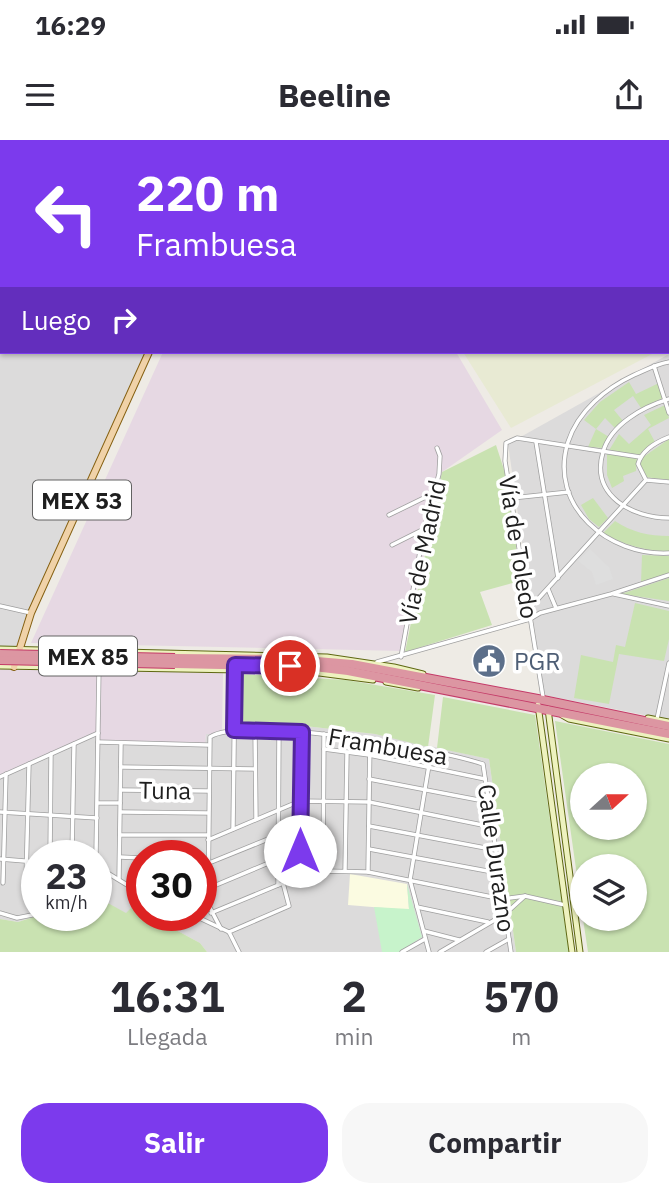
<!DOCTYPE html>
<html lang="es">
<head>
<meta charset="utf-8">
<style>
	:root { --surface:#fff; --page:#f7f7f7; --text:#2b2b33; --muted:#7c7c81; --accent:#7c3aed }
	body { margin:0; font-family:"IBM Plex Sans",sans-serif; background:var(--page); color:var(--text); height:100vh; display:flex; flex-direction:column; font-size:26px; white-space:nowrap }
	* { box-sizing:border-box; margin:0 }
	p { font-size:23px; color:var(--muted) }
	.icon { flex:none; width:38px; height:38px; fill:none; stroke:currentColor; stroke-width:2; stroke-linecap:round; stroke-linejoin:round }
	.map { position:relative; height:812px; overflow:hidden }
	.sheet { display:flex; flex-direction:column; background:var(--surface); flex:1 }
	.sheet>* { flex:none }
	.guide { position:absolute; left:0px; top:0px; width:670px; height:214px; box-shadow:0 2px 5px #0004; background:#7c3aed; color:#fff; overflow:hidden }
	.needle { width:46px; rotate:69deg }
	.fabs { position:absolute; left:570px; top:623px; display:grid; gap:14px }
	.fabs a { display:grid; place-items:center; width:77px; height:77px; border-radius:50%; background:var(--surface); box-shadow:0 2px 5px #0004; font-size:35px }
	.speed { position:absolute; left:21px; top:700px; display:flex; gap:14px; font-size:35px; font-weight:700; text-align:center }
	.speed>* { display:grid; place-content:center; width:91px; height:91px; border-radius:50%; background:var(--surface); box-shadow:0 2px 5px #0004; line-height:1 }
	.speed small { font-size:18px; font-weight:400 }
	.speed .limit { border:10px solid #d22; background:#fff; color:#111 }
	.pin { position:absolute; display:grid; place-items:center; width:60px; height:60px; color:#fff; margin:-30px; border:4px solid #fff; border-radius:50%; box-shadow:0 2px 7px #0007 }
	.me { position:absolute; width:77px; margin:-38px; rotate:0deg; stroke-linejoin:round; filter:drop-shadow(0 0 5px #0008) }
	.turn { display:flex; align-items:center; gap:24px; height:147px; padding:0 21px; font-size:32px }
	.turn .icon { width:91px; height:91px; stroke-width:2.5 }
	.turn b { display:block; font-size:49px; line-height:60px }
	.then { display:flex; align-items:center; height:66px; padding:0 21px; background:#0003; gap:14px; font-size:26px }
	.eta { display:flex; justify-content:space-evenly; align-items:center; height:119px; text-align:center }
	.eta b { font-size:42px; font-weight:700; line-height:49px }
	.button { display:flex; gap:14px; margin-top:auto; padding:14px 21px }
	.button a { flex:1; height:80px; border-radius:28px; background:var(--accent); color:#fff; font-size:28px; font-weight:700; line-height:80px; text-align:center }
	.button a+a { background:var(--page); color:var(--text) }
	.status { display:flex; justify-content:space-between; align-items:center; height:49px; padding:0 35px; background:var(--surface); direction:ltr }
	.status svg { height:19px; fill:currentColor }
	header { display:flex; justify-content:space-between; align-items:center; height:91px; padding:0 21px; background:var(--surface); font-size:32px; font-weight:700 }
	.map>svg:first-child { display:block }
	.residential { fill:#dcdbdb }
	.industrial { fill:#e6d8e3 }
	.education { fill:#fbfbe1 }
	.farmland { fill:#e8ead3 }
	.grass { fill:#c9e2b1; fill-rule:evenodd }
	.park { fill:#c7f3cb }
	.parking { fill:#dedede }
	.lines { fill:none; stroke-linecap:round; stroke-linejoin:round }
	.street-casing { stroke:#9f9f9f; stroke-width:5 }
	.secondary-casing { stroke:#5e6812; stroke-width:7 }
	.primary-casing { stroke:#866112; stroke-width:8 }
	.highway-casing { stroke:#c43a68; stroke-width:10 }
	.street { stroke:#fff; stroke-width:3.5 }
	.secondary { stroke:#eef2bf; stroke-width:5 }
	.primary { stroke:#f0d2a8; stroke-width:6 }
	.highway { stroke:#dc96a2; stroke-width:8 }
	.highway-bridge-casing { stroke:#c43a68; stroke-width:10; stroke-linecap:butt }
	.highway-bridge { stroke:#dc96a2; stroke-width:8 }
	.route-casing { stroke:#51269a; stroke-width:18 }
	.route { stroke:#7c3aed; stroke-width:12 }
	.labels { text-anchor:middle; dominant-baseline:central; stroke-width:7; stroke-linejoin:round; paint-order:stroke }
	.shield { fill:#fff; stroke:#626262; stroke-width:2 }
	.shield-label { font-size:23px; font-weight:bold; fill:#1e1e1e }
	.street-label { font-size:24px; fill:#1e1e1e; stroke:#fff }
	.service-label { font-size:24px; fill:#4e5e75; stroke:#fff; text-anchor:start }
</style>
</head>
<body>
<div class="status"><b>16:29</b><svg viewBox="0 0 49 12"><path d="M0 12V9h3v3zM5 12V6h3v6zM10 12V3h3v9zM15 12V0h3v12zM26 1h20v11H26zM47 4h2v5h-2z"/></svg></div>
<header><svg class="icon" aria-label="menu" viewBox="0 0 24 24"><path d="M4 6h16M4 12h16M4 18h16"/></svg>Beeline<svg class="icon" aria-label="share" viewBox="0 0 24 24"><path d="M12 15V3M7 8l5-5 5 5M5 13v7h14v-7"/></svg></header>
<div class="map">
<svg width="669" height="812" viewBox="0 0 669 812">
	<rect width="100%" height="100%" fill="#eeebe5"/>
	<!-- residential -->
	<g class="residential">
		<path d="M0,0H221L2,2V212H149L17,506H0Z"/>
		<path d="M669,214V580L544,555L508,304Z"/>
		<path d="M305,586L375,594L489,619L516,812H207L200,803L148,775H201V716H142V772L132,767L127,774L96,757V716H37V775H40L18,782L0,779V635L97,593L205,602L206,594L229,593L238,587Z"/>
	</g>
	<!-- industrial -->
	<g class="industrial">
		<path d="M163,212H456L502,290L442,332L403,511L31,503Z"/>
		<path d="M0,529L223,533L222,594H206L205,603L101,602L97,593L0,635Z"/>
	</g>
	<!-- education -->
	<path class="education" d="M350,734L407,744L409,770L348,765Z"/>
	<!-- farmland -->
	<g class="farmland">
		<path d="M452,0H669V13L668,2Z"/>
		<path d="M463,212H656L511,288Z"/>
	</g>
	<!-- grass -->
	<g class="grass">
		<path d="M629,242L636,254L659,243L663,258L641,268L633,256L614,270L623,281L615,288L605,278L596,289L609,297L603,308L588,307L596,289L584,280L600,262Z"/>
		<path d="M665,265L669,278L648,289L655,302L639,315L608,312L619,294L629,304L651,285L644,275Z"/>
		<path d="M669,299V340L645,337L640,326L642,318Z"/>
		<path d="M496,305L509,345L520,441L480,452L492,485L405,512L442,332Z"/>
		<path d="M607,314L637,318L636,331L623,336L624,341L612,348L607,335Z"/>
		<path d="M593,358L608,378L599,387L589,379L581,365Z"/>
		<path d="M615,381C631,392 649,396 669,396V411C644,411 625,405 603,393Z"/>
		<path d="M642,415L669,416V433L641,443Z"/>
		<path d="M669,438V461L621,454Z"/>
		<path d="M635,463L669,471V499L664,521L619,514L609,564L574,558L581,515L613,522L616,505L625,507Z"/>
		<path d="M239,534L346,540L435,555L428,607L375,594L305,586L238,587Z"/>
		<path d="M443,557L535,575L569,812H516L489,619L437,608Z"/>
		<path d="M555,581L669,604V812H588L583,779H635V726H583V778ZM583,635H635V688H583Z"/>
		<path d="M97,757L126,773L132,767L142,772V775H148L200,803L207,812H0V779L18,782L40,775H96Z"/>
	</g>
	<!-- park -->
	<path class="park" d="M407,744L422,797L399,812H382L374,767L409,769Z"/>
	<!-- parking -->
	<path class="parking" d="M590,409L609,427L613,439L596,445L592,432L578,421Z"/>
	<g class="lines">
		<!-- street casing -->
		<g class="street-casing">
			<g id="street">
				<path d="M7,0L8,2"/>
				<path d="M35,0L36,2"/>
				<path d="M80,0V2"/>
				<path d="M109,0V2"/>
				<path d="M141,0V2"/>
				<path d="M54,2L57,0"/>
				<path d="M219,2L223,0"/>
				<path d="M0,27H2"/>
				<path d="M0,42L2,45"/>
				<path d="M0,72L2,75"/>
				<path d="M0,108L2,107"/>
				<path d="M669,222C656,224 646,230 634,235C606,248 578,271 568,302C548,367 609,416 669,413"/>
				<path d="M654,226L669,273"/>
				<path d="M669,259C643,267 611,284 603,312C590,356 633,378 669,378"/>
				<path d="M669,297C656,302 642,310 638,324L646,340L669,342"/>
				<path d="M536,302L558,438"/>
				<path d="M512,358L569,352"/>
				<path d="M389,375L434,353"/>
				<path d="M392,405L424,389"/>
				<path d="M548,449L556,468"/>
				<path d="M614,454L669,466"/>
				<path d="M0,466L31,473"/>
				<path d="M528,470L646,340"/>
				<path d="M401,517L424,389L439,334L440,316L437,308"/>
				<path d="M377,522L530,479L540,473L611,454L669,435"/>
				<path d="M543,557L505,321L506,303L517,298L640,317"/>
				<path d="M657,579L669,523"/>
				<path d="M255,590L256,679"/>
				<path d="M98,602L208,605"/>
				<path d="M324,609L369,615L485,639"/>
				<path d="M121,627L255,629"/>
				<path d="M0,637L98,593"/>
				<path d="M369,639L489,662"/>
				<path d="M121,650L208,651"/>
				<path d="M98,663H120"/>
				<path d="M0,672L97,678"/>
				<path d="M121,672L208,673"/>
				<path d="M369,686L496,710"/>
				<path d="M233,689L235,531"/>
				<path d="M120,695H208"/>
				<path d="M208,700L300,661L369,662L492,687"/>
				<path d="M369,709L498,733"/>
				<path d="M50,716L51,614"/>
				<path d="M72,716L74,604"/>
				<path d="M96,716L99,528"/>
				<path d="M120,717L142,718"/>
				<path d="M0,719L37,722"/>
				<path d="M209,723L278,695"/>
				<path d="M96,726L142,754"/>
				<path d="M323,731L324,594"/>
				<path d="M345,731L347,612"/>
				<path d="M368,732L370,601"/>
				<path d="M300,736L301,592"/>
				<path d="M119,739L121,604"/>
				<path d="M26,740L29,624"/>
				<path d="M3,743L6,634"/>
				<path d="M278,745L279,591"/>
				<path d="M209,748L278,719"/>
				<path d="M417,767L488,782"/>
				<path d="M0,773L17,778L37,774"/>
				<path d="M211,773L300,736L323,731L368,732L502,759L525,756L565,765"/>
				<path d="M193,775L229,792"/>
				<path d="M221,789L208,764L210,597C245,575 439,609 483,624L511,812"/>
				<path d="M424,791L459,800"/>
				<path d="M229,792L289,766L283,743"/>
				<path d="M229,792L239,812"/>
				<path d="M402,812L425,799"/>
				<path d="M429,812L410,740L431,613"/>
				<path d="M440,812L505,774L525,756"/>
				<path d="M486,812L509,799"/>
			</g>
		</g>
		<!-- secondary casing -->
		<g class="secondary-casing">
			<g id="secondary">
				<path d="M0,509L327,517L394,527L423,534"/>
				<path d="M0,526L304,531L373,540"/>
				<path d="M386,542L418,548"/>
				<path d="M538,565L572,812"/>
				<path d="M548,569L580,812"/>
				<path d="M562,575L569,579L669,599"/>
				<path d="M648,578L669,582"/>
			</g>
		</g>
		<!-- primary casing -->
		<g class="primary-casing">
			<g id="primary">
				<path d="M245,2L246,0"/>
				<path d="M14,527L31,473L149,212"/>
			</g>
		</g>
		<!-- highway casing -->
		<g class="highway-casing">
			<g id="highway">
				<path d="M175,518L293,519L352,524L543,560L669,586"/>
				<path d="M175,524L314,527L348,531L669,594"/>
			</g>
		</g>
		<!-- street -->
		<use href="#street" class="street"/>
		<!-- secondary -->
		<use href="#secondary" class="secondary"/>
		<!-- primary -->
		<use href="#primary" class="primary"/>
		<!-- highway -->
		<use href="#highway" class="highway"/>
		<!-- highway-bridge casing -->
		<g class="highway-bridge-casing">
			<g id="highway-bridge">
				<path d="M0,514L175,518"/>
				<path d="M0,520L175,524"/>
			</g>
		</g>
		<!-- highway-bridge -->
		<use href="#highway-bridge" class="highway-bridge"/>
	</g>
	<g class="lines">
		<!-- route casing -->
		<g class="route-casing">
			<path id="route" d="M290,526L235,525L234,590L302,592L300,711"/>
		</g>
		<!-- route -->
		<use href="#route" class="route"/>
	</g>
	<!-- icons -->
	<defs>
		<g id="civic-disc" transform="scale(1.75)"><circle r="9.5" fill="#5c6f8a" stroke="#fff"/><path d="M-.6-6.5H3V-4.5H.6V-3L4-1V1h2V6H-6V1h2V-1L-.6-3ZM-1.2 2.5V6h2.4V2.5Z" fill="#fff"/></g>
	</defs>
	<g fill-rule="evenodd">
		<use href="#civic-disc" x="489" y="521"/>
	</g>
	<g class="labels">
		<!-- shield labels -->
		<g class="shield">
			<rect x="33" y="340.5" width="98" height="39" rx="5"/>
			<rect x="39" y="496.5" width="98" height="39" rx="5"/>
		</g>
		<g class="shield-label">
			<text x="82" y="360">MEX 53</text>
			<text x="88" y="516">MEX 85</text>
		</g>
		<!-- street labels -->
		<g class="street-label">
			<text transform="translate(519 407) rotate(81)">Vía de Toledo</text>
			<text transform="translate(422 412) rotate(-78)">Vía de Madrid</text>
			<text transform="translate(388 606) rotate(10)">Frambuesa</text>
			<text transform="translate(165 650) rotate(1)">Tuna</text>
			<text transform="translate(497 718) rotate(82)">Calle Durazno</text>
		</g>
		<!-- service labels -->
		<g class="service-label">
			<text x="514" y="521">PGR</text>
		</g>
	</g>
</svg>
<div class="fabs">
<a><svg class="needle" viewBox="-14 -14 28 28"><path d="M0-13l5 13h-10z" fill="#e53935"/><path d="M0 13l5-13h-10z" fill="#7c7c81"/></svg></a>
<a><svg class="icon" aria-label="layers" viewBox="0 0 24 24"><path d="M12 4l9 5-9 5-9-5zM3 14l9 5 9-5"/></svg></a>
</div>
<div class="speed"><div>23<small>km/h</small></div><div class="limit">30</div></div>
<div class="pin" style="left:290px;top:526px;background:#d93025"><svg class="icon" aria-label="arrive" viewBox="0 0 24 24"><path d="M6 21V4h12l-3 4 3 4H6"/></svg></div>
<svg class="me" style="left:300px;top:711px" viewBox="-20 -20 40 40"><circle r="19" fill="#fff"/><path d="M0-13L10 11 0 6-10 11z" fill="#7c3aed"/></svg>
<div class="guide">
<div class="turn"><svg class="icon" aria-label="left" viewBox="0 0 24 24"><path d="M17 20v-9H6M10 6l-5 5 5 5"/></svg><div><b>220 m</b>Frambuesa</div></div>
<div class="then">Luego<svg class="icon" aria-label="right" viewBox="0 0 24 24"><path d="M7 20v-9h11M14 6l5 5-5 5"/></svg></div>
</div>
</div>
<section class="sheet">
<div class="eta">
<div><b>16:31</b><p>Llegada</p></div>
<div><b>2</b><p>min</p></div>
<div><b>570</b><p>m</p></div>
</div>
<div class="button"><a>Salir</a><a>Compartir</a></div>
</section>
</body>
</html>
